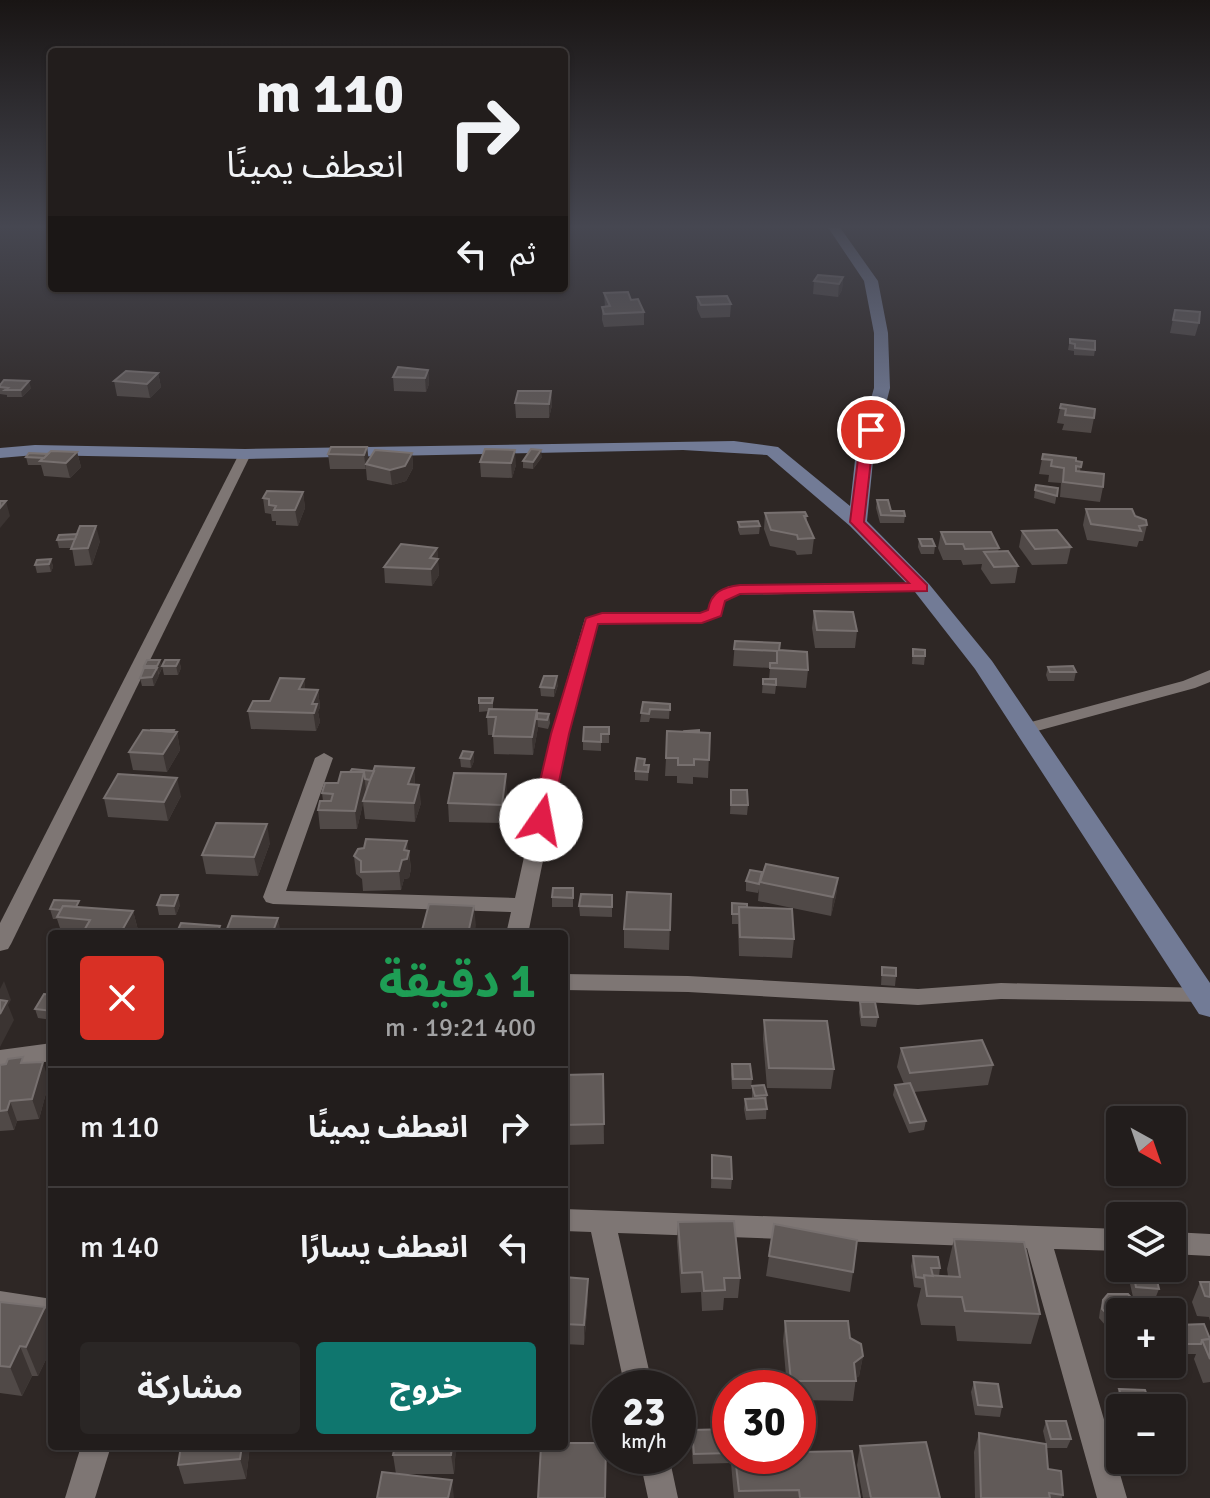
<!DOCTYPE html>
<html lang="ar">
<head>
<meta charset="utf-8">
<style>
	:root { --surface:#221d1c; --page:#2a2625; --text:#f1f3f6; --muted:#a2a2a3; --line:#3f3b3b; --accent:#0f766e }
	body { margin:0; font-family:Signika,"Noto Sans Arabic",sans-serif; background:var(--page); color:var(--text); direction:rtl; height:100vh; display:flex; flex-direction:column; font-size:30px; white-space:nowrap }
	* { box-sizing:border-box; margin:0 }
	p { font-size:26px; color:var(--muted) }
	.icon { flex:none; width:44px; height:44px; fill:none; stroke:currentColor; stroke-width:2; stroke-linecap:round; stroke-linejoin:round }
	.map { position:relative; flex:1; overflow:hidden; direction:ltr }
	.side { position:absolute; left:48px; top:930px; width:520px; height:520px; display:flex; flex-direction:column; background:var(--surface); border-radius:8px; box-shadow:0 2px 6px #0004,0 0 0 2px var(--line); direction:rtl }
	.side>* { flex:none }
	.banner { position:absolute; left:48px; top:48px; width:520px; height:244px; border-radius:8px; box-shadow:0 2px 6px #0004,0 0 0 2px var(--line); direction:rtl; background:#221d1c; color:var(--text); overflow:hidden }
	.needle { width:52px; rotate:140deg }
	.controls { position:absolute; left:1106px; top:1106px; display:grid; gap:16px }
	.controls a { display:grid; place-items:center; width:80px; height:80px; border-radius:8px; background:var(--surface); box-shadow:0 2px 6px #0004,0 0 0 2px var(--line); font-size:40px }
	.speed { position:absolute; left:592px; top:1370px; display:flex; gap:16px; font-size:40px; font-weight:700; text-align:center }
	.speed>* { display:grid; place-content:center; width:104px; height:104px; border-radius:50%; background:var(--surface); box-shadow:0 2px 6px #0004,0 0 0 2px var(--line); line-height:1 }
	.speed small { font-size:20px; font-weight:400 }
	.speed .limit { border:12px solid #d22; background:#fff; color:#111 }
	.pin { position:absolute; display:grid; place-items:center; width:68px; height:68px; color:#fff; margin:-34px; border:4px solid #fff; border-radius:50%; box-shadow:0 2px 8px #0007 }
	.me { position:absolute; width:88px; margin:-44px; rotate:12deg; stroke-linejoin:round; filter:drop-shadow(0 0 6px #0008) }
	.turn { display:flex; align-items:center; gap:28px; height:168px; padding:0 32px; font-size:36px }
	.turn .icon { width:104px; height:104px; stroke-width:2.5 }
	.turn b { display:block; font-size:56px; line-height:68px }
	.then { display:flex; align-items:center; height:76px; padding:0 32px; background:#0003; gap:16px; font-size:30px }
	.round { display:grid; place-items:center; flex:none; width:84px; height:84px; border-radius:8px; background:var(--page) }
	.headline { display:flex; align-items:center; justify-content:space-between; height:136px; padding:0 32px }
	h1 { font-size:48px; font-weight:700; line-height:60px; color:#1e9e55 }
	.primary-button { display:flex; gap:16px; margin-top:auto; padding:16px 32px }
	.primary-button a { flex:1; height:92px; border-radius:8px; background:var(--accent); color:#fff; font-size:32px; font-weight:700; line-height:92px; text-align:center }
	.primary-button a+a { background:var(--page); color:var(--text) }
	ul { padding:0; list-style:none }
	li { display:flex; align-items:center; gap:24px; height:120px; padding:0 32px; border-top:2px solid var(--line) }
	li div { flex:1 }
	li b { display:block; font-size:30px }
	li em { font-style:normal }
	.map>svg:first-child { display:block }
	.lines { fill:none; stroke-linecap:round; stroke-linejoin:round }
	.street { fill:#7e7674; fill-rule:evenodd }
	.secondary { fill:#727b96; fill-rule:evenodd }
	.wall { fill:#504947 }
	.shaded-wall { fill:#3b3432 }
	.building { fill:#615a58; stroke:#77706f; stroke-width:2 }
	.route { fill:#e11d48; stroke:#92132f; stroke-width:2 }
</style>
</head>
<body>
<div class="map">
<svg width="1210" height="1498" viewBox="0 0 1210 1498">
	<rect width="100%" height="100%" fill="#2e2725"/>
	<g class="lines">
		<!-- street -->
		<g class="street">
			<path d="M245,450L251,454L11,944L8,949L0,951V923L239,454Z"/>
			<path d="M922,583L930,588L927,591L733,595L724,602L721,615L702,623L598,624L569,734L528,934H506L511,912L273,904L266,902L263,897L315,758L324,753L333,758L286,891L515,898L551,734L585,618L602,613H699L708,610L712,597L729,586Z"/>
			<path d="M1210,670V682L1195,688L1026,734L1017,729L1020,725L1183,681Z"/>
			<path d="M564,974L688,976L918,989L1001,983L1204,988L1210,990V1002L1001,999L918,1005L688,992L564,990Z"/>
			<path d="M52,1043V1061L0,1068V1050Z"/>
			<path d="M564,1209L1120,1229V1251L1054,1249L1127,1498H1097L1027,1248L618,1233L653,1388H625L591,1232L564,1231Z"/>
			<path d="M1172,1232L1210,1234V1256L1172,1254Z"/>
			<path d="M0,1291L52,1299V1323L0,1315Z"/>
			<path d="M81,1446H111L95,1498H65Z"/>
			<path d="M639,1456H669L678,1498H648Z"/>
		</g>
		<!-- secondary -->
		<path class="secondary" d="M827,226H839L878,281L888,333L890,388L874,451L867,521L929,584L992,661L1210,983V1017L1199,1014L975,669L915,592L850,526L767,455L683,450L245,459L35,455L0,458V448L35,445L245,449L734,441L778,447L850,506L856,451L874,388V333L864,281Z"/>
	</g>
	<!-- wall -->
	<g class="wall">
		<path d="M843,277L842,290L838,297L813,294L814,281Z"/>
		<path d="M604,293L631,300L644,312V325L604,327L602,320V307H605Z"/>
		<path d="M697,297L731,304L730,317L701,318L697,309Z"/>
		<path d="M1175,310L1199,323L1195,336L1170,333Z"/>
		<path d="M1070,339L1095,350L1094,356L1074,355V351L1068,350Z"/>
		<path d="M428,370L429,384L426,392L394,391L393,377Z"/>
		<path d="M158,373L161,387L150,398L117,396L114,381Z"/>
		<path d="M0,385L31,388L22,397H7V395L0,394Z"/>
		<path d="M551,391L552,405L549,418H516L515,403Z"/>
		<path d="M1061,404L1094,418L1091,433L1062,430L1064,424L1057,423Z"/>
		<path d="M367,447L368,460L412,453L413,468L406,481L392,485L367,480L366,469H330L328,454Z"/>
		<path d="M485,449L516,465L512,478L481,477L480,462Z"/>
		<path d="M77,452L81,467L70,478L44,476L41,465H28L26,457Z"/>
		<path d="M1043,454L1082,462L1080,471L1103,487L1100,502L1060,497L1061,483L1048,482L1049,475L1039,474Z"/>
		<path d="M542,457L533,469L523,468V461Z"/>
		<path d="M1058,488L1055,504L1034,498L1035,490Z"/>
		<path d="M303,492L305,508L298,526L276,525V521H272L271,514L265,513L263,498Z"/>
		<path d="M877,500L891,511L905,516L904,523H880L876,508Z"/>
		<path d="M1086,509L1135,516L1147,525L1143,541H1139L1137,547L1087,540L1083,525Z"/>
		<path d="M765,513L807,516V521L814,538L812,554L797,555L795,551L770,546L764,529Z"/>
		<path d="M738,522L760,526L759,534L740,535L738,530Z"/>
		<path d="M1022,531L1071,547L1067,564L1032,565L1019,547Z"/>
		<path d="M941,532L999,548L998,552L1018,566L1015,583L991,584L981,569L982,564L963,565L961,560H943L938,548Z"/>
		<path d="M59,535L100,541L92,565L75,566L72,548H59L57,540Z"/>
		<path d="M919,539L935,546L934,554H921L918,547Z"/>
		<path d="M437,548L439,575L432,586L385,583L384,567Z"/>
		<path d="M51,559L53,567L51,572L37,573L35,565Z"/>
		<path d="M814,611L857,631L855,648H815L812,628Z"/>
		<path d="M735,641L779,650L808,670L806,688L776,686L775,694L762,693L763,679H769L770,668L733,666Z"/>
		<path d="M913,649L925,656L924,665L912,664Z"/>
		<path d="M147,660L162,668L154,686H142L140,678Z"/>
		<path d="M179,660L181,668L178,675H164L162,666Z"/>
		<path d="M1048,667L1076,672L1074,681H1048L1046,675Z"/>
		<path d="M304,679L305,689L318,690L320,707L318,712L320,722L316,731L251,729L248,711L270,701Z"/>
		<path d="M558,685L554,697L541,696L540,687Z"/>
		<path d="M493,698V709L549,714L550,723L548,729L538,727L533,755L494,754L493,735H488L487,717L489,711L479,712V703Z"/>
		<path d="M643,702L670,704L669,719L650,718L649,722H640Z"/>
		<path d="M609,727V743H601V751L583,750V741Z"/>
		<path d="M174,732H177L180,750L167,772L133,770L129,752Z"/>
		<path d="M699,732L710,733L708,778L693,777V784L677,783V776H665L666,758Z"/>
		<path d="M473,752L474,761L471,768L461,767L460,758Z"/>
		<path d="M645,765H649L648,781L635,780V771Z"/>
		<path d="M414,768L415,785L421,803L415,822L365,819L363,803L357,829H320L318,810L323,801L322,793L338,783L374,771Z"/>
		<path d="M731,790L748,805L747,815L730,814Z"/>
		<path d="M507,792L503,823L449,822L448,803Z"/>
		<path d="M181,796L168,821L108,817L104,798Z"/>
		<path d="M270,843L258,876L206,874L202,855Z"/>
		<path d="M409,851L411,869L409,878L404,879L401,890L363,891L362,879L356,874L354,856Z"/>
		<path d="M761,877L838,878L836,896L831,916L758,901L759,889L758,893L746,891V881Z"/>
		<path d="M573,888V907H552V897Z"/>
		<path d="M671,894L669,950L624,948V929Z"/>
		<path d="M612,895V917L580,916L579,906Z"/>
		<path d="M732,903L747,907L794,939L792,958L739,956L738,924H732Z"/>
		<path d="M157,905H180L176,915H159Z"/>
		<path d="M80,907L133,911L138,930L136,934H62L57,919H53L50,909Z"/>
		<path d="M882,967L896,976L895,986L881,985Z"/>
		<path d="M52,995V1020L38,1018L35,1009Z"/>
		<path d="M860,1002L878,1017L876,1027L861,1026L859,1012Z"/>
		<path d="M764,1020L834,1069L831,1089L767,1088L763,1039Z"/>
		<path d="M901,1048L993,1065L988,1085L914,1092L926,1121L924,1130L909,1133L893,1095L895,1085L904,1084L897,1067Z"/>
		<path d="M25,1063L49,1082L39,1119L17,1121L14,1130L0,1131V1065Z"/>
		<path d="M732,1064L752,1079L751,1089H732L731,1074Z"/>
		<path d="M603,1074L604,1144L564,1145V1075Z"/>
		<path d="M752,1086L767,1095L766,1119L746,1120L744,1109L745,1099L752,1098Z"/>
		<path d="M712,1155L732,1179L731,1189L711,1188Z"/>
		<path d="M678,1222L740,1278L738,1298H724L723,1310L702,1311L701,1292L681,1293L677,1242Z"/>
		<path d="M954,1239L1040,1314L1031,1344L957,1341L955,1326L921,1325L917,1305L921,1288L914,1287L911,1266L913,1256L940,1268L939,1276H948L947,1269Z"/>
		<path d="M769,1256L853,1272L850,1292L766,1276Z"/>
		<path d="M1131,1268H1154L1159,1289L1155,1299L1133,1297L1128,1275Z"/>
		<path d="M564,1277L588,1279V1298L584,1345L564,1344Z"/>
		<path d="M1200,1282H1210V1321L1209,1317L1197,1316L1192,1302Z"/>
		<path d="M1103,1300L1120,1312V1334H1113L1099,1318L1100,1310Z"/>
		<path d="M0,1302L52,1324V1347L38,1376H32L22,1396L0,1393Z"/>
		<path d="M785,1321L850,1338L863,1356L859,1376L856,1378L853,1401L798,1400V1388H787L783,1341Z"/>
		<path d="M1178,1325L1210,1339V1382L1203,1383L1194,1359L1196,1354H1181L1174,1334Z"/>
		<path d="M974,1382L1002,1407L1000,1417L975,1415L971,1392Z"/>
		<path d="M1119,1389L1149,1401L1146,1408H1120V1410H1119L1116,1399Z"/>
		<path d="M1046,1421L1071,1439L1067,1448H1047L1043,1431Z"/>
		<path d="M730,1429V1456H798L801,1452L860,1498H734L731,1463L693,1464L691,1440L692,1430Z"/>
		<path d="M979,1433L1048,1469L1063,1495L1062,1498H975L974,1452Z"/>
		<path d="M250,1446L246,1479L184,1484L178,1465Z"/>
		<path d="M395,1446H456L454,1474H396L393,1455Z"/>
		<path d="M860,1446L940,1498H863L857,1465Z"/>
	</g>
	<!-- shaded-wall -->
	<g class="shaded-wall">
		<path d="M843,277L842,290L838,297L839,284Z"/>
		<path d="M428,370L429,384L426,392L425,378Z"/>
		<path d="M158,373L161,387L150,398L147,384Z"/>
		<path d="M29,381L31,388L22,397L21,390Z"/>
		<path d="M551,391L552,405L549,418V404Z"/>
		<path d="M367,447L369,462L366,464V470L364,455Z"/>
		<path d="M515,450L516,465L512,478L511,463Z"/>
		<path d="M541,450L542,457L533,469V462Z"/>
		<path d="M77,452L81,467L70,478L66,463Z"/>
		<path d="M412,453L413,468L406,481L392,485L390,470Z"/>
		<path d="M303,492L305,508L298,526L295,510Z"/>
		<path d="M6,501L10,516L0,528V508Z"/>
		<path d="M96,526L100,541L92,565L88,548Z"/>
		<path d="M437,548L439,575L432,586L430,558Z"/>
		<path d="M51,559L53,567L51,572L49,564Z"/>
		<path d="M160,660L162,668L159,674L157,666Z"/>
		<path d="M179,660L181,668L178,675L176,666Z"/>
		<path d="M157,668L159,676L154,686L152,677Z"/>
		<path d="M557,676L558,685L554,697V688Z"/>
		<path d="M304,679L306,696L299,689Z"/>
		<path d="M318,690L320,707L318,712L320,722L316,731L312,704Z"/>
		<path d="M537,710L538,728L533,755L532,737Z"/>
		<path d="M174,730L175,735L177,732L180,750L167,772L163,754Z"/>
		<path d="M473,752L474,761L471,768L470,759Z"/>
		<path d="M414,768L415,786L408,784Z"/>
		<path d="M364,772L366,791L357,829L355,811Z"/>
		<path d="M506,774L507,792L503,823L502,805Z"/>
		<path d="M177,778L181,796L168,821L164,802Z"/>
		<path d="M419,785L421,803L415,822L414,803Z"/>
		<path d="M267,824L270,843L258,876L254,857Z"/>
		<path d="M407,841L411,869L409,878L404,879L401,890L399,871Z"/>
		<path d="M838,878L836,896L831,916L833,897Z"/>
		<path d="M178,895L180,905L176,915L174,906Z"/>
		<path d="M474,906L476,926L474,934H468Z"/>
		<path d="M133,911L138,930L136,934H120Z"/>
		<path d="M278,918L281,934H272Z"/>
		<path d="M4,981L11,1000L8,1005L14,1020L0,1047V989Z"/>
		<path d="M43,1062L49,1082L39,1119L32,1099Z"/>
		<path d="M10,1101L17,1121L14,1130L7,1110Z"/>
		<path d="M588,1279V1298L584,1345V1325Z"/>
		<path d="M45,1307L52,1324V1347L38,1376L26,1347Z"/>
		<path d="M20,1346L32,1376L22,1396L10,1367Z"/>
		<path d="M863,1356L859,1376L850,1382L854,1363Z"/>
		<path d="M242,1446H250L246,1479L240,1459Z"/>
		<path d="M452,1446H456L454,1474L451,1455Z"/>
		<path d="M452,1480L454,1498H448Z"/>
	</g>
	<!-- building -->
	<g class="building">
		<path d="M818,275L843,277L839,284L814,281Z"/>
		<path d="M628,292L631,300L638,299L644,312L604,314L602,307L610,306L604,293Z"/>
		<path d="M727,296L731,304L701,305L697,297Z"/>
		<path d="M1175,310L1200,312L1199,323L1173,320Z"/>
		<path d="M1070,339L1095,341V350L1075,348V344L1070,343Z"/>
		<path d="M398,367L428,370L425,378L393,377Z"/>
		<path d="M126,371L158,373L147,384L114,381Z"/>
		<path d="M4,380L29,381L21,390H5L8,388L0,387V385Z"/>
		<path d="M518,391H551L549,404L515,403Z"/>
		<path d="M1061,404L1095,409L1094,418L1065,415L1066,409L1060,408Z"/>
		<path d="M331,447H367L364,455L328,454Z"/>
		<path d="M485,449L515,450L511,463L480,462Z"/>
		<path d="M531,449L541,450L533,462L523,461Z"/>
		<path d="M375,450L412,453L405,466L390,470L366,464Z"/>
		<path d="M51,451L77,452L66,463L40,461Z"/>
		<path d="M29,453L48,454L44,458L26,457Z"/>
		<path d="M1043,454L1076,458V461L1082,462L1081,467L1076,466V471L1104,474L1103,487L1063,482L1064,468L1051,466L1052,460L1042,459Z"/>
		<path d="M1036,485L1058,488L1057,496L1035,490Z"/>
		<path d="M267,491L303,492L295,510H274L276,506L269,505V499L263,498Z"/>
		<path d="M877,500H888L891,511H904L905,516L881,515Z"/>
		<path d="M0,501H6L0,508Z"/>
		<path d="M1086,509H1132L1135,516L1146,520L1147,525L1139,526L1141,531L1091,524Z"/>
		<path d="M805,512L807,516H804L814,538L798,539L797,535L771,530L765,513Z"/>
		<path d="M758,521L760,526L740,527L738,522Z"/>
		<path d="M80,526H96L88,548L71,549Z"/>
		<path d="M1057,530L1071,547L1035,549L1022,531Z"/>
		<path d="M941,532H991L999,548L965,549L963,544H946Z"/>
		<path d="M77,534L75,539L57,540L59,535Z"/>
		<path d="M919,539H932L935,546H922Z"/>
		<path d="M401,544L437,548L430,558L438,559L431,569L384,567Z"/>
		<path d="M1008,551L1018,566L994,567L984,552Z"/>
		<path d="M51,559L49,564L35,565L37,560Z"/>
		<path d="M814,611L853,612L857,631L817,630Z"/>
		<path d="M735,641L780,643L779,650L807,652L808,670L770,668V663H777V651L734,649Z"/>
		<path d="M913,649L925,650V656H913Z"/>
		<path d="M147,660H160L157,666H144Z"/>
		<path d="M165,660H179L176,666H162Z"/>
		<path d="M1073,666L1076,672H1050L1048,667Z"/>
		<path d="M144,668H157L152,677L140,678Z"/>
		<path d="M544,676H557L554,688L540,687Z"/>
		<path d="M280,678L304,679L299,689L318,690L312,704H317L314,713L248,711L253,701H270Z"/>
		<path d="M763,679H776V685L763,684Z"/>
		<path d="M479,698H493L492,703H479Z"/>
		<path d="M643,702L670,704V710L650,709L649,714L641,713Z"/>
		<path d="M489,709L537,710L532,737L493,736L496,717H487Z"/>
		<path d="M537,713L549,714L547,720L537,719Z"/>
		<path d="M584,727H609V734H601V742L583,741Z"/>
		<path d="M143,730L177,732L163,754L129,752Z"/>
		<path d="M150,730H174L173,732Z"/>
		<path d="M699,730V732H686L685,731Z"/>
		<path d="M667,731L710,733L709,760L694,759V765H678V758H666Z"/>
		<path d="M463,751L473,752L470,759L460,758Z"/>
		<path d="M637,758L645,759L644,765H649L648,772L635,771Z"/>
		<path d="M375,766L414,768L408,784L419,785L414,803L363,801Z"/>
		<path d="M352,769L374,771L370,780L365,779L364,772H350Z"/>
		<path d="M341,772H364L355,811L318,810L320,801H331L333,794L322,793L325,783H338Z"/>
		<path d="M454,773L506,774L502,805L448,803Z"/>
		<path d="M118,774L177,778L164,802L104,798Z"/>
		<path d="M731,790H747L748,805H731Z"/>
		<path d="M216,823L267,824L254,857L202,855Z"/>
		<path d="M366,839L407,841L404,850L409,851L407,859L402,860L399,871L361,872V861L354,856L358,849L364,848Z"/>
		<path d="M766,864L838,878L833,897L760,882Z"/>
		<path d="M750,870L762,872L759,884L746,881Z"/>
		<path d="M553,888H573V898L552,897Z"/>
		<path d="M627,892L671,894L670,930L624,929Z"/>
		<path d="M581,894L612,895V907L579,906Z"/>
		<path d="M161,895H178L174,906L157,905Z"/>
		<path d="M54,900L79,901L76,907L63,906L61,910L50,909Z"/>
		<path d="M732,903L747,904V907H739V914H732Z"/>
		<path d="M429,904L474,906L468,934H421Z"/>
		<path d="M63,906L133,911L120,934H82L90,920L57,917Z"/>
		<path d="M739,907L792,909L794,939L740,937Z"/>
		<path d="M232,916L278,918L272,934H225Z"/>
		<path d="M181,923L220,926L217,934H176Z"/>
		<path d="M882,967L896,968V976L882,975Z"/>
		<path d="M44,994L52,995V1011L35,1009Z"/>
		<path d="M0,1000L7,1001L0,1014Z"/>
		<path d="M860,1002H875L878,1017H862Z"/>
		<path d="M764,1020L827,1021L834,1069L769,1068Z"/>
		<path d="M982,1040L993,1065L910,1073L901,1048Z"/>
		<path d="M23,1057L21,1063L43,1062L32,1099L10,1101L7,1110L0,1111V1065L6,1064L8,1059Z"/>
		<path d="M732,1064H750L752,1079H733Z"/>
		<path d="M603,1074L604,1124L564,1125V1075Z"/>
		<path d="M910,1083L926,1121L910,1123L895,1085Z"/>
		<path d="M764,1085L767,1095L755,1096L752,1086Z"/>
		<path d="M765,1098L767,1109L747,1110L745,1099Z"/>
		<path d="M712,1155L731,1157L732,1179L712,1178Z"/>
		<path d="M734,1221L740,1278H724L725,1290L704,1291L702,1272L682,1273L678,1222Z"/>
		<path d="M774,1224L857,1240L853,1272L769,1256Z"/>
		<path d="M954,1239L1024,1242L1040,1314L965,1311L962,1297L927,1296L924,1275L960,1277Z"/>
		<path d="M913,1256L938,1257L940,1268H931L933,1276L924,1275V1278L916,1277Z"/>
		<path d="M1132,1268H1154L1159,1289L1136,1287Z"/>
		<path d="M564,1277L588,1279L584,1325L564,1324Z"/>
		<path d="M1200,1282H1210V1297L1205,1296Z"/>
		<path d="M1108,1294H1128L1142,1310V1312H1120V1324H1117L1102,1309L1103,1300Z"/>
		<path d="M0,1302L45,1307L26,1347L20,1346L10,1367L0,1366Z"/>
		<path d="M785,1321H848L850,1338L861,1344L863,1356L854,1363L856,1381H791Z"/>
		<path d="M1204,1324L1210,1339L1202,1340L1201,1344H1185L1178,1325Z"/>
		<path d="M1210,1339V1359L1202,1340Z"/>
		<path d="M974,1382L998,1384L1002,1407L978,1405Z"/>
		<path d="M1119,1389L1145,1390L1149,1401H1123Z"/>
		<path d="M1046,1421H1066L1071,1439H1051Z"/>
		<path d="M730,1429V1453L694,1454L692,1430Z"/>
		<path d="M979,1433L1046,1444L1048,1469L1061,1471L1063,1495L1049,1493L1050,1498H981Z"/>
		<path d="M798,1438H799L801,1452L852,1451L860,1498H800L799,1490L739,1491L735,1456H798Z"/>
		<path d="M926,1442L940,1498H871L860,1446Z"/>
		<path d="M564,1443H606L605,1498H538L541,1446H564Z"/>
		<path d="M181,1446H242L240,1459L178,1465Z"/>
		<path d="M395,1446H452L451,1455H393Z"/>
		<path d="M382,1472L452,1480L448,1498H377Z"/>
	</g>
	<!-- sky -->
	<linearGradient id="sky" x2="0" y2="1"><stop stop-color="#191514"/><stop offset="0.52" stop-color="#464751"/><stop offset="1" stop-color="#464751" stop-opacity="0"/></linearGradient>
	<rect width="1210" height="436" fill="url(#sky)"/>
	<!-- route -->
	<path class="route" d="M867,427L878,430L872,451L864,522L927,585V591L740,594L725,601L721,616L702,623L598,624L569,734L551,820L541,826L534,824L531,820L551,734L586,618L602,613H700L708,610C711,592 723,587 740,585L909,583L850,522L859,451Z"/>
</svg>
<div class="controls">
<a><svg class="needle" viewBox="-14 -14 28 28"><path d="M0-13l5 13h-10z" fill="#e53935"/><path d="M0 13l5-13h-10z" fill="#a2a2a3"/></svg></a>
<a><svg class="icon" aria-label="layers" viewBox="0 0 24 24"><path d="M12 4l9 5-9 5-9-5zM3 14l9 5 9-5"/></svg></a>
<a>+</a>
<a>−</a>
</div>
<div class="speed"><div>23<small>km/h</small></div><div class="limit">30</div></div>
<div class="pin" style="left:871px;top:430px;background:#d93025"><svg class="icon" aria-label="arrive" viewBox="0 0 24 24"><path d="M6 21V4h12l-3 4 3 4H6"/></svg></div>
<svg class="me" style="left:541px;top:820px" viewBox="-20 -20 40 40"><circle r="19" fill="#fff"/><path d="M0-13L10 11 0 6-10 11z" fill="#e11d48"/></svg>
<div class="banner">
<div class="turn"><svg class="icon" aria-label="right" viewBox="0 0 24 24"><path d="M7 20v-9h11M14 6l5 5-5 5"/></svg><div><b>110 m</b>انعطف يمينًا</div></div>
<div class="then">ثم<svg class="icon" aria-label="left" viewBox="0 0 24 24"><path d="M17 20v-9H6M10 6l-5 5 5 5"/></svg></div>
</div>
<section class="side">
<div class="headline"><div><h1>1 دقيقة</h1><p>400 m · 19:21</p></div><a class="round" style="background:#d93025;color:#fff"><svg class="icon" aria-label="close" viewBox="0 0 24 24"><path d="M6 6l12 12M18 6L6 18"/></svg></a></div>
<ul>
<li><svg class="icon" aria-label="right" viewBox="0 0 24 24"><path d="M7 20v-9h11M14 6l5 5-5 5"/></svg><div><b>انعطف يمينًا</b></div><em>110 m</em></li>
<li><svg class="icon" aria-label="left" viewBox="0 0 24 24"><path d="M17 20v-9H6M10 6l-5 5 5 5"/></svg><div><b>انعطف يسارًا</b></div><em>140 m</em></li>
</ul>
<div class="primary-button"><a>خروج</a><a>مشاركة</a></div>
</section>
</div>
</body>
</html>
